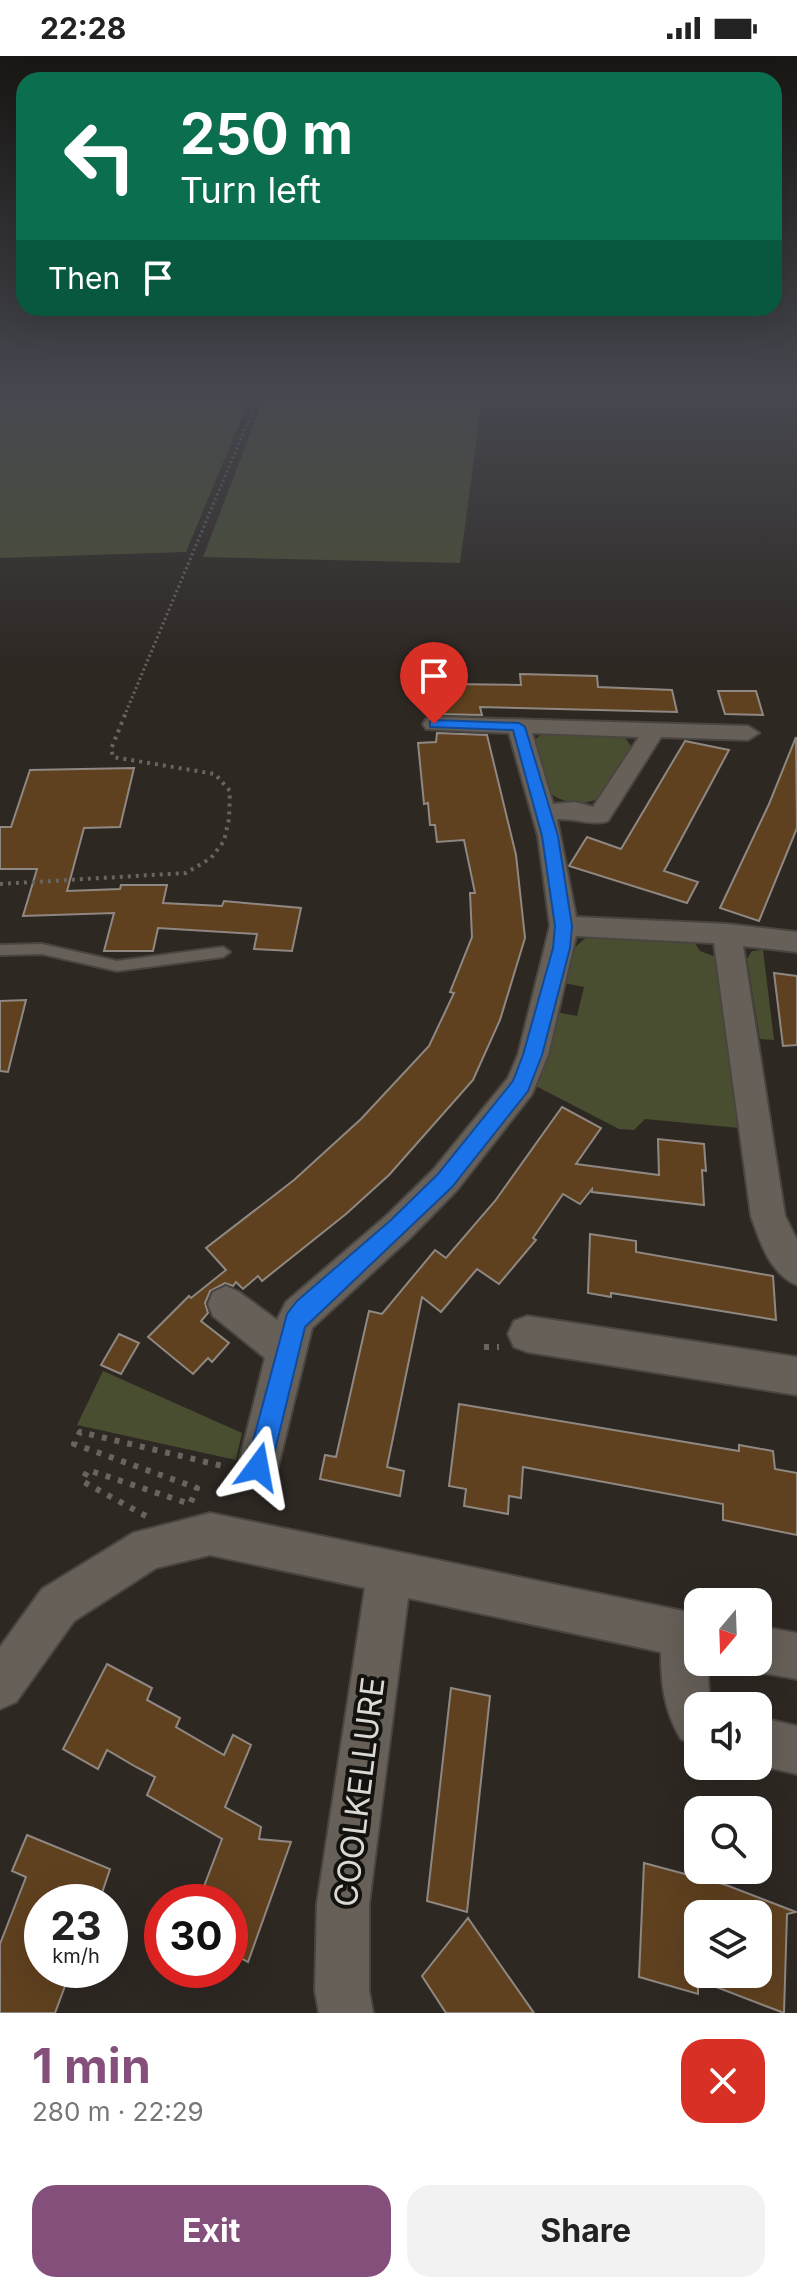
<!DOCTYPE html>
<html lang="en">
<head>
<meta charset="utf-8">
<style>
	:root { --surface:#fff; --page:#f2f2f2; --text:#222; --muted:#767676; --accent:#844f7a }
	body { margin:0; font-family:Inter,sans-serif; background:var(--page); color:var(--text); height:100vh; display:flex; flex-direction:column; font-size:30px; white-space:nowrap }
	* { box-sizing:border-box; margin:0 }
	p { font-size:26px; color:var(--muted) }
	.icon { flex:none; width:44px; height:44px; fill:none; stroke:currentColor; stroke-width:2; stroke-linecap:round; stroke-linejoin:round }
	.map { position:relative; height:1957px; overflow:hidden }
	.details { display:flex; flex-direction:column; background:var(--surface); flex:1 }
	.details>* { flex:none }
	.guide { position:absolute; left:16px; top:16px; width:766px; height:244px; border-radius:24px; box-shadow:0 8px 32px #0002; background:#0b6e4f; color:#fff; overflow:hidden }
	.needle { width:52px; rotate:199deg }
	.controls { position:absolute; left:684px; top:1532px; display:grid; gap:16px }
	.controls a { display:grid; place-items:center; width:88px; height:88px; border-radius:16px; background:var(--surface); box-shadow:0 8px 32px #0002; font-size:40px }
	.speed { position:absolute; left:24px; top:1828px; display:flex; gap:16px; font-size:40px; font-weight:700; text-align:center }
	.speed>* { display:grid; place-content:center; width:104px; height:104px; border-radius:50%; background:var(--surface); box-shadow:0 8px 32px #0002; line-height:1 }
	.speed small { font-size:20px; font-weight:400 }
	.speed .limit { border:12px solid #d22; background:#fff; color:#111 }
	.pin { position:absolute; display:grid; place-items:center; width:68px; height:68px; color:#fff; margin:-82px -34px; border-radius:50% 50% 50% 0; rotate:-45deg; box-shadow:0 0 8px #0007 }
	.pin .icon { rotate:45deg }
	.me { position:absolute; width:88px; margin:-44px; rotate:13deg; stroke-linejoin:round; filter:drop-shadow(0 0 6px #0008) }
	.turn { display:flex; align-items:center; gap:28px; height:168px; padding:0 32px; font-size:36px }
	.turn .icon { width:104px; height:104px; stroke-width:2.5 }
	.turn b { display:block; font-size:56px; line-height:68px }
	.then { display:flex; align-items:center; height:76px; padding:0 32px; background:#0003; gap:16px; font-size:30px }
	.round { display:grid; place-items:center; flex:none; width:84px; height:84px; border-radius:24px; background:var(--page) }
	.headline { display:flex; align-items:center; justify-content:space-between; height:136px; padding:0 32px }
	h1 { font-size:48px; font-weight:700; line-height:60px; color:var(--accent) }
	.action { display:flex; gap:16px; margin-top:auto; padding:16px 32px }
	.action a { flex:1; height:92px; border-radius:24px; background:var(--accent); color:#fff; font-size:32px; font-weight:700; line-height:92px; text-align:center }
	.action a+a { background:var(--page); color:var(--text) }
	.status { display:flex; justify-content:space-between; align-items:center; height:56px; padding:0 40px; background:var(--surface); direction:ltr }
	.status svg { height:22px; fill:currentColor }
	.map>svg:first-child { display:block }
	.green { fill:#4a4e31 }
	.building { fill:#5f411f; stroke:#8f8882; stroke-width:2; fill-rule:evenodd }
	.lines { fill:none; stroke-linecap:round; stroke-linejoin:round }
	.lane-casing { stroke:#494540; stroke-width:4 }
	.street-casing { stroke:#494540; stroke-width:4 }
	.path-far2 { stroke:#696460; stroke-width:3; stroke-dasharray:2 3; stroke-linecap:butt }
	.path-far1 { stroke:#696460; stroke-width:4; stroke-dasharray:3 5; stroke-linecap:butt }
	.path { stroke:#696460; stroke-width:6; stroke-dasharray:5 8; stroke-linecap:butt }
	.lane { fill:#666059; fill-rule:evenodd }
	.street { fill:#666059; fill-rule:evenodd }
	.route { fill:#1a73e8; stroke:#114b97; stroke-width:2 }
	.labels { text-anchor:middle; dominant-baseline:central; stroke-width:8; stroke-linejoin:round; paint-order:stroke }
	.near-street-label { font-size:32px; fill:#dcd9d5; stroke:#14120f }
</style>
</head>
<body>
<div class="status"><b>22:28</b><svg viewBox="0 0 49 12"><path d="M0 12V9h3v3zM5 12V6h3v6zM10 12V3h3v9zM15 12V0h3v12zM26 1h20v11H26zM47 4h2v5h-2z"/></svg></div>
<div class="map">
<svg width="797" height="1957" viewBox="0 0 797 1957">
	<rect width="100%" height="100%" fill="#2e2823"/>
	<!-- green -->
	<g class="green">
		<path d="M0,337H252L186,496L0,502Z"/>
		<path d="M266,337H483L460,507L203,501Z"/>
		<path d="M543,677L624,680L632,692L599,742C585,751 554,747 545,731C537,720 536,699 532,686Z"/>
		<path d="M588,880L693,884L700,895L716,901L739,1072L645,1063L634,1074L619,1073L534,1029L556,956L577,960L584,931L564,927L574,892Z"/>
		<path d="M763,894L774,984L760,983L747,903L752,895Z"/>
		<path d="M103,1315L242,1377L236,1404L77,1369Z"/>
	</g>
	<!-- building -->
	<g class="building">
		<path d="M520,618L597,620L598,631L672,634L677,656L480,651L482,659L437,658L439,632H449V628L521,629Z"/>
		<path d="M718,635H756L763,659L725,658Z"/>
		<path d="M437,677L487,679L516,799L525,882L500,964L473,1024L389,1119L346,1158L262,1225L258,1220L243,1233L236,1226L233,1230L225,1227L210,1235L205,1247L208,1257L201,1265L229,1287L212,1306L208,1302L193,1318L148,1281L189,1240L191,1242L226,1214L206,1192L294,1124L361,1063L429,990L454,937L450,936L472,881L470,837H475L464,784L437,786L435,769H430L428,747L424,748L418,687L436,686Z"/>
		<path d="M796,681L797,772L759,865L720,852L769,748Z"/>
		<path d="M685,685L729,694L664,815L698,826L687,847L569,810L587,781L621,793Z"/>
		<path d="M134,712L120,771L84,772L67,835L120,833L121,829H167L163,847L222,850L224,845L301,852L292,895L254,893L257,878L158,872L153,895H104L114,857L23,860L37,813H0V771H11L30,714Z"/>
		<path d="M774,917L797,920V989L783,990Z"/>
		<path d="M26,944L8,1016L0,1015V945Z"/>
		<path d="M562,1051L601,1072L576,1108L659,1119L658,1083L704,1088L706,1115L702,1114L704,1149L592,1136V1133L580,1148L563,1138L533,1182L536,1184L499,1228L477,1213L441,1256L422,1241L387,1411L404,1415L400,1440L320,1423L325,1399L336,1401L369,1255L382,1258L435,1194L446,1202L495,1145Z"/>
		<path d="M590,1178L636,1185V1196L773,1220L776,1264L611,1237V1241L588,1237Z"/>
		<path d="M119,1278L139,1287L121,1318L101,1309Z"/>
		<path d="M459,1348L739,1395V1389L773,1395L775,1413L797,1417V1479L723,1464V1448L523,1411L521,1442L509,1440L508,1458L464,1450L466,1433L449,1430Z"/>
		<path d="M107,1608L152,1632L147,1644L180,1662L176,1671L224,1699L233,1679L251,1689L225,1751L261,1771L259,1783L291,1786L248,1906L230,1896V1846H198L222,1783L147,1739L155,1721L136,1711L107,1694L98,1713L63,1693Z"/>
		<path d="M451,1632L490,1640L467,1856L427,1845Z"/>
		<path d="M27,1779L110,1813L99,1846H42V1914H71L55,1957H0V1888L26,1821L12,1815Z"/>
		<path d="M644,1807L726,1829L796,1856L787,1858L784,1957L698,1924V1938L639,1921ZM698,1858H758V1918H698Z"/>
		<path d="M468,1862L499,1907L534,1957H446L422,1920Z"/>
	</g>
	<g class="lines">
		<!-- lane casing -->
		<g class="lane-casing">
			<path id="lane" d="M42,888L117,905L223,891L230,896L223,901L117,915L42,898L0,899V889Z"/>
		</g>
		<!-- street casing -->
		<g class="street-casing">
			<g id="street">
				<path d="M434,661L748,670L759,677L748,684L661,681L608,765C592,770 574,762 557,763L576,861L727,868L797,876V896L743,890L785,1160L797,1184V1229C770,1218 760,1186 751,1160L714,887L576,880L548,999L532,1038L457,1134L410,1182L312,1272L278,1411L272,1425L258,1431L244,1425L238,1411L265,1302L213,1260L208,1248L213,1236L226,1230L239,1236L277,1264L286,1246L386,1160L433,1114L508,1022L518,999L550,870L538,780L509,677L426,673L423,668L426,663ZM532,677L639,681L593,751L575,746L553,748Z"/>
				<path d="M527,1260L797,1301V1339L527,1296L514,1291L508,1278L514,1265Z"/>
				<path d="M210,1457L698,1558V1606H707L709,1636L715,1650H698V1690L681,1683C664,1655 661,1627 661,1596L408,1542L369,1848V1935L373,1957H319L315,1935L317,1848L365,1532L210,1499L156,1512L74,1565L16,1646L0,1653V1591L42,1533L133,1477Z"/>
				<path d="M758,1570L797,1577V1623L758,1616L742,1609L741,1606H758Z"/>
				<path d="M758,1661L797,1670V1718L758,1709Z"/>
			</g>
		</g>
		<!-- path-far2 -->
		<path class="path-far2" d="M126,656L260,337"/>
		<!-- path-far1 -->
		<path class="path-far1" d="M0,828L186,817L211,802L224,785L229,763L230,735L215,718L113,701L111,693L127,654"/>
		<!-- path -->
		<g class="path">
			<path d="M484,1291H499"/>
			<path d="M146,1460L82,1425L88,1414L190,1448L197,1432L74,1388L80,1376L227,1411"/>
		</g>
		<!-- lane -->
		<use href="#lane" class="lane"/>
		<!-- street -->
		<use href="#street" class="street"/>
	</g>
	<!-- sky -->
	<linearGradient id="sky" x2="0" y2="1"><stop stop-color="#191613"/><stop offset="0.55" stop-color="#464850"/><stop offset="1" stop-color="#464850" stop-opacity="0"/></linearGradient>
	<rect width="797" height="611" fill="url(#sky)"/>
	<!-- route -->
	<path class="route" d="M434,664L519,667L525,671L558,780L572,870L570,892L542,999L528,1035L452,1131L305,1271L271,1411L267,1420L258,1423L250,1420L246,1411L287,1258L297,1245L391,1164L438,1118L513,1025L523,999L553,892L555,870L542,780L513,674L430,671V665Z"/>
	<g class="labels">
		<!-- near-street labels -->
		<g class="near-street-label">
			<text transform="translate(359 1736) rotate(-83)">COOLKELLURE</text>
		</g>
	</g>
</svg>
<div class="controls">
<a><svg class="needle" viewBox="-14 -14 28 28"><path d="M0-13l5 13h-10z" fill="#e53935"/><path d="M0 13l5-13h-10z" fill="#767676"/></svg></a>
<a><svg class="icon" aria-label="sound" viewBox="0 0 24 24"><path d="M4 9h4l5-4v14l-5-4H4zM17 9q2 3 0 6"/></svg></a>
<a><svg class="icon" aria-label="search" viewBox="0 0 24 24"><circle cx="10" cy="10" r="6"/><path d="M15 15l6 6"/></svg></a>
<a><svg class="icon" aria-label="layers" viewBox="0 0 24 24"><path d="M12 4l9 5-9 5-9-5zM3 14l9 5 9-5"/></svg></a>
</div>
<div class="speed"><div>23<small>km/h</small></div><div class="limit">30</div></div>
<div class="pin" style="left:434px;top:668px;background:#d93025"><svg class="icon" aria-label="arrive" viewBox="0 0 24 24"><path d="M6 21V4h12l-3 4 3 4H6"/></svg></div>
<svg class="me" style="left:258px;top:1411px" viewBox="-20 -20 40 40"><path d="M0-17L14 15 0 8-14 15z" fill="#1a73e8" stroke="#fff" stroke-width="4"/></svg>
<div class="guide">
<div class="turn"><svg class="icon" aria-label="left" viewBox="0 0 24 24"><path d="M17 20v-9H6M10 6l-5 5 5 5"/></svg><div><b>250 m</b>Turn left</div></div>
<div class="then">Then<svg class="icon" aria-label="arrive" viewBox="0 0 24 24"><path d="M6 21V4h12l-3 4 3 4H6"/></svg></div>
</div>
</div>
<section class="details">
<div class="headline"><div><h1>1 min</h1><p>280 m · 22:29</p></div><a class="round" style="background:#d93025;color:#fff"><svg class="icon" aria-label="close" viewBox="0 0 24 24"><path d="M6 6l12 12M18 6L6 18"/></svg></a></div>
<div class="action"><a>Exit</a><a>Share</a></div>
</section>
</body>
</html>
